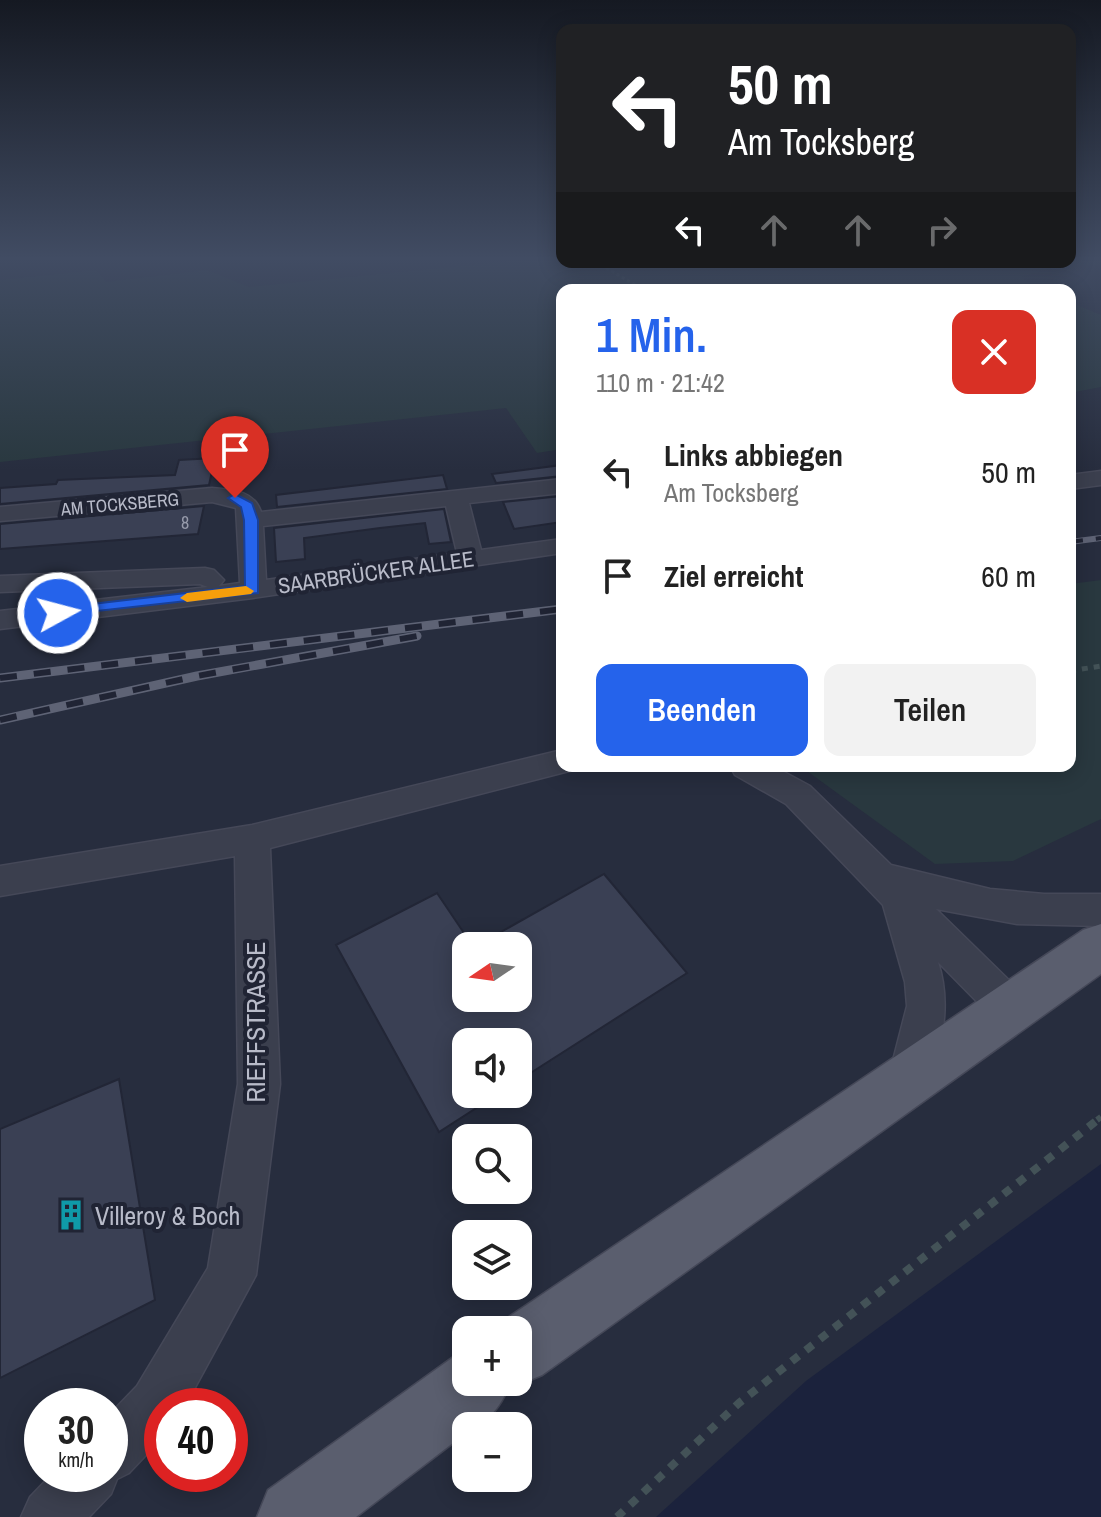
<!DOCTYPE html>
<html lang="de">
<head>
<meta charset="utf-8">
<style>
	:root { --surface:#fff; --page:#f2f2f2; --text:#222; --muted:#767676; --accent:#2563eb }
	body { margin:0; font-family:"Archivo Narrow",sans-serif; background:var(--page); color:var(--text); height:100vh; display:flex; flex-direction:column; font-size:30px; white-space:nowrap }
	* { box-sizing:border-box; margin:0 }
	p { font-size:26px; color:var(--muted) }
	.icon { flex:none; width:44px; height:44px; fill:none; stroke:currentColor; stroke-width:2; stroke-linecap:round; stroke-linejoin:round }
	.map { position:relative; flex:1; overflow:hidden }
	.details { position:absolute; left:556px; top:284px; width:520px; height:488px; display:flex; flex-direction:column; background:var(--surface); border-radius:16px; box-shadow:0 4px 20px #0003 }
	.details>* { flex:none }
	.top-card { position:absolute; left:556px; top:24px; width:520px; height:244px; border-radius:16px; box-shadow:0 4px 20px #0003; background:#202124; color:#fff; overflow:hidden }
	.needle { width:52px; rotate:257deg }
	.tools { position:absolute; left:452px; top:932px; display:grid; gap:16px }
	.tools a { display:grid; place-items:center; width:80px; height:80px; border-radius:16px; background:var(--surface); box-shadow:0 4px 20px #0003; font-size:40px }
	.speed { position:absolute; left:24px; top:1388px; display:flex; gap:16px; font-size:40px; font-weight:700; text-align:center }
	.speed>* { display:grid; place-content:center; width:104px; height:104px; border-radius:50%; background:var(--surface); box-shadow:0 4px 20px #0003; line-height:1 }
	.speed small { font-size:20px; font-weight:400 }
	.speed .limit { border:12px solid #d22; background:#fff; color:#111 }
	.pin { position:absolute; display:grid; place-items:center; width:68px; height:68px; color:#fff; margin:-82px -34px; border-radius:50% 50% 50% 0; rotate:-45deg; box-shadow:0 0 8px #0007 }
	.pin .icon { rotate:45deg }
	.me { position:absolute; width:88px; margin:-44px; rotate:83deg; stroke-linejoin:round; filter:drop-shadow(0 0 6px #0008) }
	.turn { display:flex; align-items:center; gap:28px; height:168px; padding:0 40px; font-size:36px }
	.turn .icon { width:104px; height:104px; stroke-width:2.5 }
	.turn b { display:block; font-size:56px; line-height:68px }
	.lanes { display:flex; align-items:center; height:76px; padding:0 40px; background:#0003; justify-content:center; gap:40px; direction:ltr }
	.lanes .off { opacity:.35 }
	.round { display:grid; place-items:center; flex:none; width:84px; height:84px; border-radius:16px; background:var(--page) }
	.overview { display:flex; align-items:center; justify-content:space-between; height:136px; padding:0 40px }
	h1 { font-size:48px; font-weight:600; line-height:60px; color:var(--accent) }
	.button { display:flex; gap:16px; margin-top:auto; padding:16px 40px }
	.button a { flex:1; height:92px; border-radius:16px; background:var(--accent); color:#fff; font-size:32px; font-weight:600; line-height:92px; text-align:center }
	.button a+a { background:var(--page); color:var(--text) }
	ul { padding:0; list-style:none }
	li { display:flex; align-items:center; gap:24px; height:104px; padding:0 40px }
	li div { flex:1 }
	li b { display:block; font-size:30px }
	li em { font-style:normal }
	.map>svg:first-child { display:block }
	.green { fill:#29383f }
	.water { fill:#1b223c }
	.building { fill:#3a4054; stroke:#222636; stroke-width:2 }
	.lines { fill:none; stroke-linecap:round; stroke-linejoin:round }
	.minor-casing { stroke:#454858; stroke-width:3 }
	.major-casing { stroke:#454858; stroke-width:3 }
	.path-far3 { stroke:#435257; stroke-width:3; stroke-dasharray:3 3; stroke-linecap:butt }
	.path-far2 { stroke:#435257; stroke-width:5; stroke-dasharray:6 6; stroke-linecap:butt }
	.path-far1 { stroke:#435257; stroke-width:6; stroke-dasharray:7 7; stroke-linecap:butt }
	.path { stroke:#435257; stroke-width:8; stroke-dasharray:9 9; stroke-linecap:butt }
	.minor { fill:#3b3f4e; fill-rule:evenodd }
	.major { fill:#5a5e6e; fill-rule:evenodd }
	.rail-far1-casing { stroke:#5e6375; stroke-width:6 }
	.rail-casing { stroke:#5e6375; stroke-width:9 }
	.rail-far1 { stroke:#202434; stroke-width:4; stroke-dasharray:13; stroke-linecap:butt }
	.rail { stroke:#202434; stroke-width:6; stroke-dasharray:17; stroke-linecap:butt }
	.route { fill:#2563eb; stroke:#184099; stroke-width:2 }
	.slow { fill:#f59e0b }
	.labels { text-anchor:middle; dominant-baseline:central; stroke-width:8; stroke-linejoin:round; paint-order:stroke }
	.far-street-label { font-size:18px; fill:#b8bbc9; stroke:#202434 }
	.number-label { font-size:18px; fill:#969aaa }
	.street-label { font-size:22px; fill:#b8bbc9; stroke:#202434 }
	.near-street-label { font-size:26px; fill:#b8bbc9; stroke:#202434 }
	.near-poi-label { font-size:26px; fill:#b8bbc9; stroke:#202434; text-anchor:start }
</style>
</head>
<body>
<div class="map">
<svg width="1101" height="1517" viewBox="0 0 1101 1517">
	<rect width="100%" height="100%" fill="#272d3e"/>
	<!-- green -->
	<g class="green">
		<path d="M543,258H562V262H1070V258H1101V265L1059,266L1021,277L1040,290H562V449L537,453L506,408L0,462V280L97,270L106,282L207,270L249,287Z"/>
		<path d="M1070,302L1101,315V387L1070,393Z"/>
		<path d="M1101,580V819L1013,861L935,864L800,766H1070V584Z"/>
	</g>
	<!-- water -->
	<path class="water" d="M1101,1164V1517H656L806,1381Z"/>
	<!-- building -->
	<g class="building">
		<path d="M215,458L209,485L0,504V488L56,484L58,480L175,475L179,460Z"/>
		<path d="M562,465V476L496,483L492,474Z"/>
		<path d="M443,475L447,489L277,507L276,495Z"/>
		<path d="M562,496V522L514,529L503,502Z"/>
		<path d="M204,506L198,534L0,549V524Z"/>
		<path d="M444,509L451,542L429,544L425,523L380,528L304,538L305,559L276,562L274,528Z"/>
		<path d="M604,874L687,973L518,1081V1042H466V1094H498L439,1132L336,945L437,893L466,936V998H518V946H476Z"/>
		<path d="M119,1079L155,1300L0,1378V1129Z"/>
	</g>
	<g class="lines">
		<!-- minor casing -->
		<g class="minor-casing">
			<g id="minor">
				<path d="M1101,471V485L1070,489V475Z"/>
				<path d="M562,479V493L469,503L481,550L562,539V553L253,598L0,629V611L208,587L200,584L0,592V576L205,568L214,570L224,580L219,586L240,583L236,508L212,502L0,521V507L212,488C231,490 254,490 261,512ZM446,506L457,553L266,580L263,526Z"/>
				<path d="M562,750V766H576L573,770L270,848L280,1084L256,1275L185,1406H162V1438L129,1473L117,1479L111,1494L89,1517H21L30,1497L52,1474H110V1414L137,1386L208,1268L238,1084L235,856L0,896V866L252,825Z"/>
				<path d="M730,766H773L810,786L891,865L990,889L1044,894H1101V926L1017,924L936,909L1023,994L1029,1007L1023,1020L1009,1026L995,1020L938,962C952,1004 942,1050 925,1091L910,1097L895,1091L889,1076L907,1006L905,982L883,905L786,804L735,775Z"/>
			</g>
		</g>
		<!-- major casing -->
		<g class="major-casing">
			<g id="major">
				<path d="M1101,924V974L542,1375L518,1385L511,1382H518V1330H493L494,1327L1083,930Z"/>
				<path d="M466,1352V1382H511C503,1401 490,1426 466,1426V1433L356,1517H257L268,1490L452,1358Z"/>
			</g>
		</g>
		<!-- path-far3 -->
		<path class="path-far3" d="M596,262L644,290"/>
		<!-- path-far2 -->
		<path class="path-far2" d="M1070,671L1101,666"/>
		<!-- path-far1 -->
		<path class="path-far1" d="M1097,1120L1101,1117"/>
		<!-- path -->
		<path class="path" d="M617,1517L739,1403L1100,1118"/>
		<!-- minor -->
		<use href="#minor" class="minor"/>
		<!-- major -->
		<use href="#major" class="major"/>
		<!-- rail-far1 casing -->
		<g class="rail-far1-casing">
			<path id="rail-far1" d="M1070,542L1101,538"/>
		</g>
		<!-- rail casing -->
		<g class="rail-casing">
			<g id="rail">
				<path d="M0,678L562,609"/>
				<path d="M0,720L197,676L417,636"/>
			</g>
		</g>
		<!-- rail-far1 -->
		<use href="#rail-far1" class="rail-far1"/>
		<!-- rail -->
		<use href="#rail" class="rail"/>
	</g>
	<!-- sky -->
	<linearGradient id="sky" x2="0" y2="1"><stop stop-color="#151922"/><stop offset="0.55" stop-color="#414c63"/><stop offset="1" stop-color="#414c63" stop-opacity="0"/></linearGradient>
	<rect width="1101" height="470" fill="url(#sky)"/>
	<!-- route -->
	<path class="route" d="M235,494L252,503L258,520V593L52,616L50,613L58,608L245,586L244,520L241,507L228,498Z"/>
	<!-- slow -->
	<path class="slow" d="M246,586L254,591L251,594L187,602L180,598L187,593Z"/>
	<!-- icons -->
	<defs>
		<g id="building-bare" transform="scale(2.4)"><path d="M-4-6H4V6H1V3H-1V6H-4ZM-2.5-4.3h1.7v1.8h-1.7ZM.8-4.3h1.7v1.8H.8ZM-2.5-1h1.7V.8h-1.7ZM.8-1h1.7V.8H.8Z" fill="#0f9aa8" stroke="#202434" stroke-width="2.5" paint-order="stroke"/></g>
	</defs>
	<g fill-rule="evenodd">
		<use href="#building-bare" x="71" y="1215"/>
	</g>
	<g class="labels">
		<!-- far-street labels -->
		<g class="far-street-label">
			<text transform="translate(120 504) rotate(-5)">AM TOCKSBERG</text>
		</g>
		<!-- number labels -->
		<g class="number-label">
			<text x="185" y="522">8</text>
		</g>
		<!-- street labels -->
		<g class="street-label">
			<text transform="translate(376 572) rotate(-8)">SAARBRÜCKER ALLEE</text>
		</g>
		<!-- near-street labels -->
		<g class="near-street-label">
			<text transform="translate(255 1022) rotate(-90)">RIEFFSTRASSE</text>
		</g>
		<!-- near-poi labels -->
		<g class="near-poi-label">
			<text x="95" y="1215">Villeroy &amp; Boch</text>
		</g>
	</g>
</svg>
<div class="tools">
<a><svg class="needle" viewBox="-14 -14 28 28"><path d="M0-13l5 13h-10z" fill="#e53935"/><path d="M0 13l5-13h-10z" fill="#767676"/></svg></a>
<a><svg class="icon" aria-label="sound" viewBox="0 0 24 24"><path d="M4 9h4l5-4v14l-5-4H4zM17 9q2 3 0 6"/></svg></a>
<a><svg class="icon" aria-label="search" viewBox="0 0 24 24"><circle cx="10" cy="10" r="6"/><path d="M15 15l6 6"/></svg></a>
<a><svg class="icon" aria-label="layers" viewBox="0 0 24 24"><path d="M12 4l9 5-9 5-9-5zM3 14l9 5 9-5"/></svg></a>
<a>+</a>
<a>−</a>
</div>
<div class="speed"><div>30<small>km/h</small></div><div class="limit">40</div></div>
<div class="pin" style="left:235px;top:498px;background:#d93025"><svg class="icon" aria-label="arrive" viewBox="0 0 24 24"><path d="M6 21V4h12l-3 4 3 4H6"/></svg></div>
<svg class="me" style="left:58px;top:613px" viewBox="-20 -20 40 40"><circle r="17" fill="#2563eb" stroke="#fff" stroke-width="3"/><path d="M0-11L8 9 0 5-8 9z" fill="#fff"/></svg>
<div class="top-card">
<div class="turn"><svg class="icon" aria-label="left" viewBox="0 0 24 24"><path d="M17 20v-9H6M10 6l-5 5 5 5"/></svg><div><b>50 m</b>Am Tocksberg</div></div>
<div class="lanes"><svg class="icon" aria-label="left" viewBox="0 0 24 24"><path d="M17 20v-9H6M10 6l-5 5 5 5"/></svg><svg class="icon off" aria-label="ahead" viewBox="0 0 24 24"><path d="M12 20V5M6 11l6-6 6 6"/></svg><svg class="icon off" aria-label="ahead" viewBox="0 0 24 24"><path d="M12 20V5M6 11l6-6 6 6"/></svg><svg class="icon off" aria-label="right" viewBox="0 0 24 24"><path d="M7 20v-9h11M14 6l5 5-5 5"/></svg></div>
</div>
<section class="details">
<div class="overview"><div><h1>1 Min.</h1><p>110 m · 21:42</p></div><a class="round" style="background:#d93025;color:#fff"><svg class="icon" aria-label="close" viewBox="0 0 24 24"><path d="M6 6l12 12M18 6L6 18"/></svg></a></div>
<ul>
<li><svg class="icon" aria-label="left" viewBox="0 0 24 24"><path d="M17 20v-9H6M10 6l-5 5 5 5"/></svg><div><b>Links abbiegen</b><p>Am Tocksberg</p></div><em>50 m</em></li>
<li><svg class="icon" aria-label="arrive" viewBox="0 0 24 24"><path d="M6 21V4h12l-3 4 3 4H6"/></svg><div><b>Ziel erreicht</b></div><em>60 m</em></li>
</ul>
<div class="button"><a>Beenden</a><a>Teilen</a></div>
</section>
</div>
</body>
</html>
